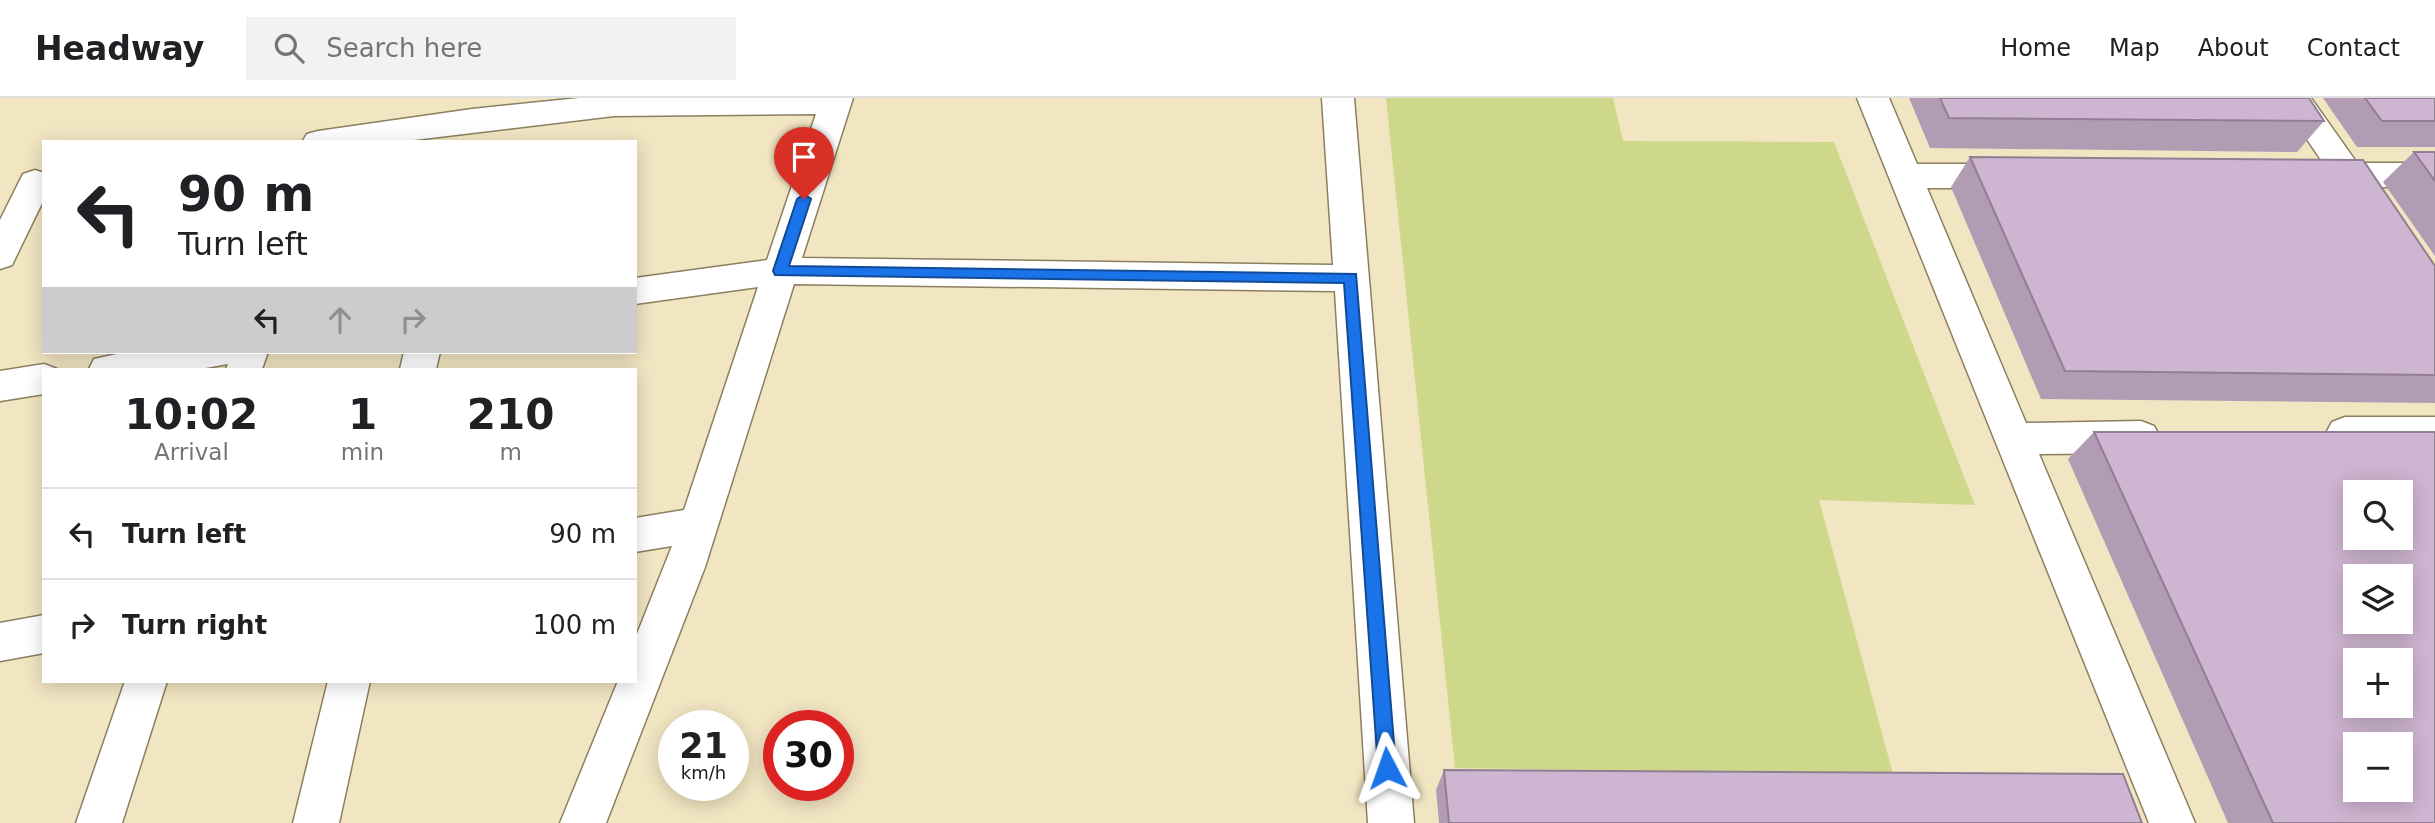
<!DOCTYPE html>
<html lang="en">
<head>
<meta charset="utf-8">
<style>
	:root { --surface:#fff; --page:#f2f2f2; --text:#202124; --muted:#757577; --line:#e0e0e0 }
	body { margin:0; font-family:"DejaVu Sans",sans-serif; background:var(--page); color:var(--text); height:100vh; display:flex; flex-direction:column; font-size:26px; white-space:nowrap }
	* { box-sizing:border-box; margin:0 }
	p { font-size:23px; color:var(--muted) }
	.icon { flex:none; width:38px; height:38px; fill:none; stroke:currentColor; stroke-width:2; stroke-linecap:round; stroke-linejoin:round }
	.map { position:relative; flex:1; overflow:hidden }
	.panel { position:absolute; left:42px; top:270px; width:595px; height:315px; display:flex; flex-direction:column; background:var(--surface); border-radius:0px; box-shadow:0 4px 18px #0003 }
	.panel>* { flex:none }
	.guide { position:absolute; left:42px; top:42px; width:595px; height:214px; border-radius:0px; box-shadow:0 4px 18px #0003; background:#fff; color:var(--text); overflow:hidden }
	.buttons { position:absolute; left:2343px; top:382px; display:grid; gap:14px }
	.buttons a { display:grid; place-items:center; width:70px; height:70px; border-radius:0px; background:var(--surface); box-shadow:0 4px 18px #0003; font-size:35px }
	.speed { position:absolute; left:658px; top:612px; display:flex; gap:14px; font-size:35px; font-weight:700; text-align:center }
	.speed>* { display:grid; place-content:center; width:91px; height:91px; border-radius:50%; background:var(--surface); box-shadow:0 4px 18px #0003; line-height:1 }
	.speed small { font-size:18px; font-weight:400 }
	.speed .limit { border:10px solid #d22; background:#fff; color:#111 }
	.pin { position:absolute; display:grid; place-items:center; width:60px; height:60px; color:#fff; margin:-72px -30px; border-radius:50% 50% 50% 0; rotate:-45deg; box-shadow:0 0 7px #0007 }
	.pin .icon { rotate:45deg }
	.me { position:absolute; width:77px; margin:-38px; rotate:356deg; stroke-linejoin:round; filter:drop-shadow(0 0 5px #0008) }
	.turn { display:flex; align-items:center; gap:24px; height:147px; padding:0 21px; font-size:32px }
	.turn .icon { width:91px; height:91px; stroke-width:2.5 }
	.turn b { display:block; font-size:49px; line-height:60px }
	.lanes { display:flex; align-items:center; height:66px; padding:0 21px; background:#0003; justify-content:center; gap:35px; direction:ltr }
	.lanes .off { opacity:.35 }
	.eta { display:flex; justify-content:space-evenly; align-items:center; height:119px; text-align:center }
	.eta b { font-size:42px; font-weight:700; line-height:49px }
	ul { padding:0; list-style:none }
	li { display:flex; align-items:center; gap:21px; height:91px; padding:0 21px; border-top:2px solid var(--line) }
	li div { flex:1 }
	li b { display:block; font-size:26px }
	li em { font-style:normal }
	header { display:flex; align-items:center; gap:42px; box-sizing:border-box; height:98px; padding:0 35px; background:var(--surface); border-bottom:2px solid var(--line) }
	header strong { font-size:33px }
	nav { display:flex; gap:38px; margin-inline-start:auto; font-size:24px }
	.search { width:490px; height:63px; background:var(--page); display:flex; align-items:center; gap:18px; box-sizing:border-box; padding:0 24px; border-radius:0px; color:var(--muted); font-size:26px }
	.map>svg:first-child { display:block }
	.green { fill:#ced88b }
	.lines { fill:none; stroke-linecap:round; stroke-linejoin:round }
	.street-casing { stroke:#8b7f5f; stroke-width:3 }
	.street { fill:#fff; fill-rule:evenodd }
	.wall { fill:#b19cb4 }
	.building { fill:#ceb5d1; stroke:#907f92; stroke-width:2; fill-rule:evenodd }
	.route { fill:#1a73e8; stroke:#114b97; stroke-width:2 }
</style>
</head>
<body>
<header>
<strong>Headway</strong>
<div class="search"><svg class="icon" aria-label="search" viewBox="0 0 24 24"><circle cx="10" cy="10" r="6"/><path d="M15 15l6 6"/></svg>Search here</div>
<nav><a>Home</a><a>Map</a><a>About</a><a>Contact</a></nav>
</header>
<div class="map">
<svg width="2435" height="725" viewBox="0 0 2435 725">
	<rect width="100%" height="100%" fill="#f2e5c2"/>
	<!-- green -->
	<path class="green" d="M1386,0H1613L1623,43L1834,44L1975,407L1819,402L1893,676L1455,670Z"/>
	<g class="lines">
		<!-- street casing -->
		<g class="street-casing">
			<g id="street">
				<path d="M579,0H853L802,160L1333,167L1322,0H1354L1414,725H1368L1335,193L794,186L705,469L606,725H560L618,583H635V541L672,448L635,454V420L684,412L758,189L635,206V180L767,162L816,16L614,18L397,44H302L307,36L318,33L472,11Z"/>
				<path d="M1857,0H1889L1917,66H2011L2023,70L2027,78L2023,86L2011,90H1927L2026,325L2141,323L2154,328L2160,339L2154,350L2141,355L2039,356L2195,725H2149Z"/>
				<path d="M2279,0H2311L2357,65H2435V89H2373L2376,93L2371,101C2354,106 2348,103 2339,89L2308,85L2304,77L2308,69L2323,65Z"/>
				<path d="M35,72L44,75V101L12,167L0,171V122L23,76Z"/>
				<path d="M126,254H268L262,271H226L228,266L200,271H89L94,261Z"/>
				<path d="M404,254H440L436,271H400Z"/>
				<path d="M44,266L57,271H44V296L0,303V273Z"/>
				<path d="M2345,319H2435V349L2345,351L2332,346L2326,335L2332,324Z"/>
				<path d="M44,517V555L0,563V525Z"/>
				<path d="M125,583H167L122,725H76Z"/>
				<path d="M328,583H370L339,725H293Z"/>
			</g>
		</g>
		<!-- street -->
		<use href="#street" class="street"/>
	</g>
	<!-- wall -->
	<g class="wall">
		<path d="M1909,0H2309L2324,23L2297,54L1930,50Z"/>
		<path d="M2323,0H2435V49H2357Z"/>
		<path d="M2414,54H2435V158L2383,84Z"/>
		<path d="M1970,59L2435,168V305L2041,301L1951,89Z"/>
		<path d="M2094,334L2435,725H2228L2068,361Z"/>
		<path d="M1444,672L2142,725H1439L1436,692Z"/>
	</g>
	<!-- building -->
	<g class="building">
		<path d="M1940,0H2309L2324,23L1949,20Z"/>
		<path d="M2365,0H2435V23H2382Z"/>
		<path d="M2414,54H2435V83Z"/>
		<path d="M1970,59L2363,62L2435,168V277L2065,273Z"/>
		<path d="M2094,334H2435V725H2273ZM2356,394H2401V439H2356ZM2356,478H2401V523H2356ZM2356,562H2401V607H2356ZM2356,646H2401V691H2356Z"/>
		<path d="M1444,672L2123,676L2142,725H1449Z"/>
	</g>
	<!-- route -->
	<path class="route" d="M804,96L811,101L789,168L1356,176L1396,670L1394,677L1387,679L1381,677L1378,670L1344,185L775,177L773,173L797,101Z"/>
</svg>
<div class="buttons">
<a><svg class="icon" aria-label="search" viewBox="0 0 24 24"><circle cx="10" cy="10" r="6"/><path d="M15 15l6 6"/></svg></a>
<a><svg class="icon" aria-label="layers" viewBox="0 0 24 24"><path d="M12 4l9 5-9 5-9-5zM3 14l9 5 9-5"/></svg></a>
<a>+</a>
<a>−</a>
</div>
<div class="speed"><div>21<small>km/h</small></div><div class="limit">30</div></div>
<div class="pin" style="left:804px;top:101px;background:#d93025"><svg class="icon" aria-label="arrive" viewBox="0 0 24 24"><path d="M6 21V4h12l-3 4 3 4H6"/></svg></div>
<svg class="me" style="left:1387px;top:670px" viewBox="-20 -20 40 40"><path d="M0-17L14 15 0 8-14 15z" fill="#1a73e8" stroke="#fff" stroke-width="4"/></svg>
<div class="guide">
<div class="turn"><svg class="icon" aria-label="left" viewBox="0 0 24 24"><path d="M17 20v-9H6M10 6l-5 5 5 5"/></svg><div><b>90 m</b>Turn left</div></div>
<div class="lanes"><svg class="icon" aria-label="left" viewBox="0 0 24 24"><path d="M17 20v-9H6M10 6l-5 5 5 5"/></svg><svg class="icon off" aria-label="ahead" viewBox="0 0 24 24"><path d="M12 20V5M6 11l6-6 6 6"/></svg><svg class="icon off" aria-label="right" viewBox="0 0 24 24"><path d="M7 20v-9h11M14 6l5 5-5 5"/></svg></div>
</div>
<section class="panel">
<div class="eta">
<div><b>10:02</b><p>Arrival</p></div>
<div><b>1</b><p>min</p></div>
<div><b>210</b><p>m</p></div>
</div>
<ul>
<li><svg class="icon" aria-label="left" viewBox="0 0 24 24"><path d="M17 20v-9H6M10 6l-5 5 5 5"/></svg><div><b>Turn left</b></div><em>90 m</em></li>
<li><svg class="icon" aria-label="right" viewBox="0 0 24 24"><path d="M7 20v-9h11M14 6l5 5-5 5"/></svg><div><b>Turn right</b></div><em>100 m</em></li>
</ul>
</section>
</div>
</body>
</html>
